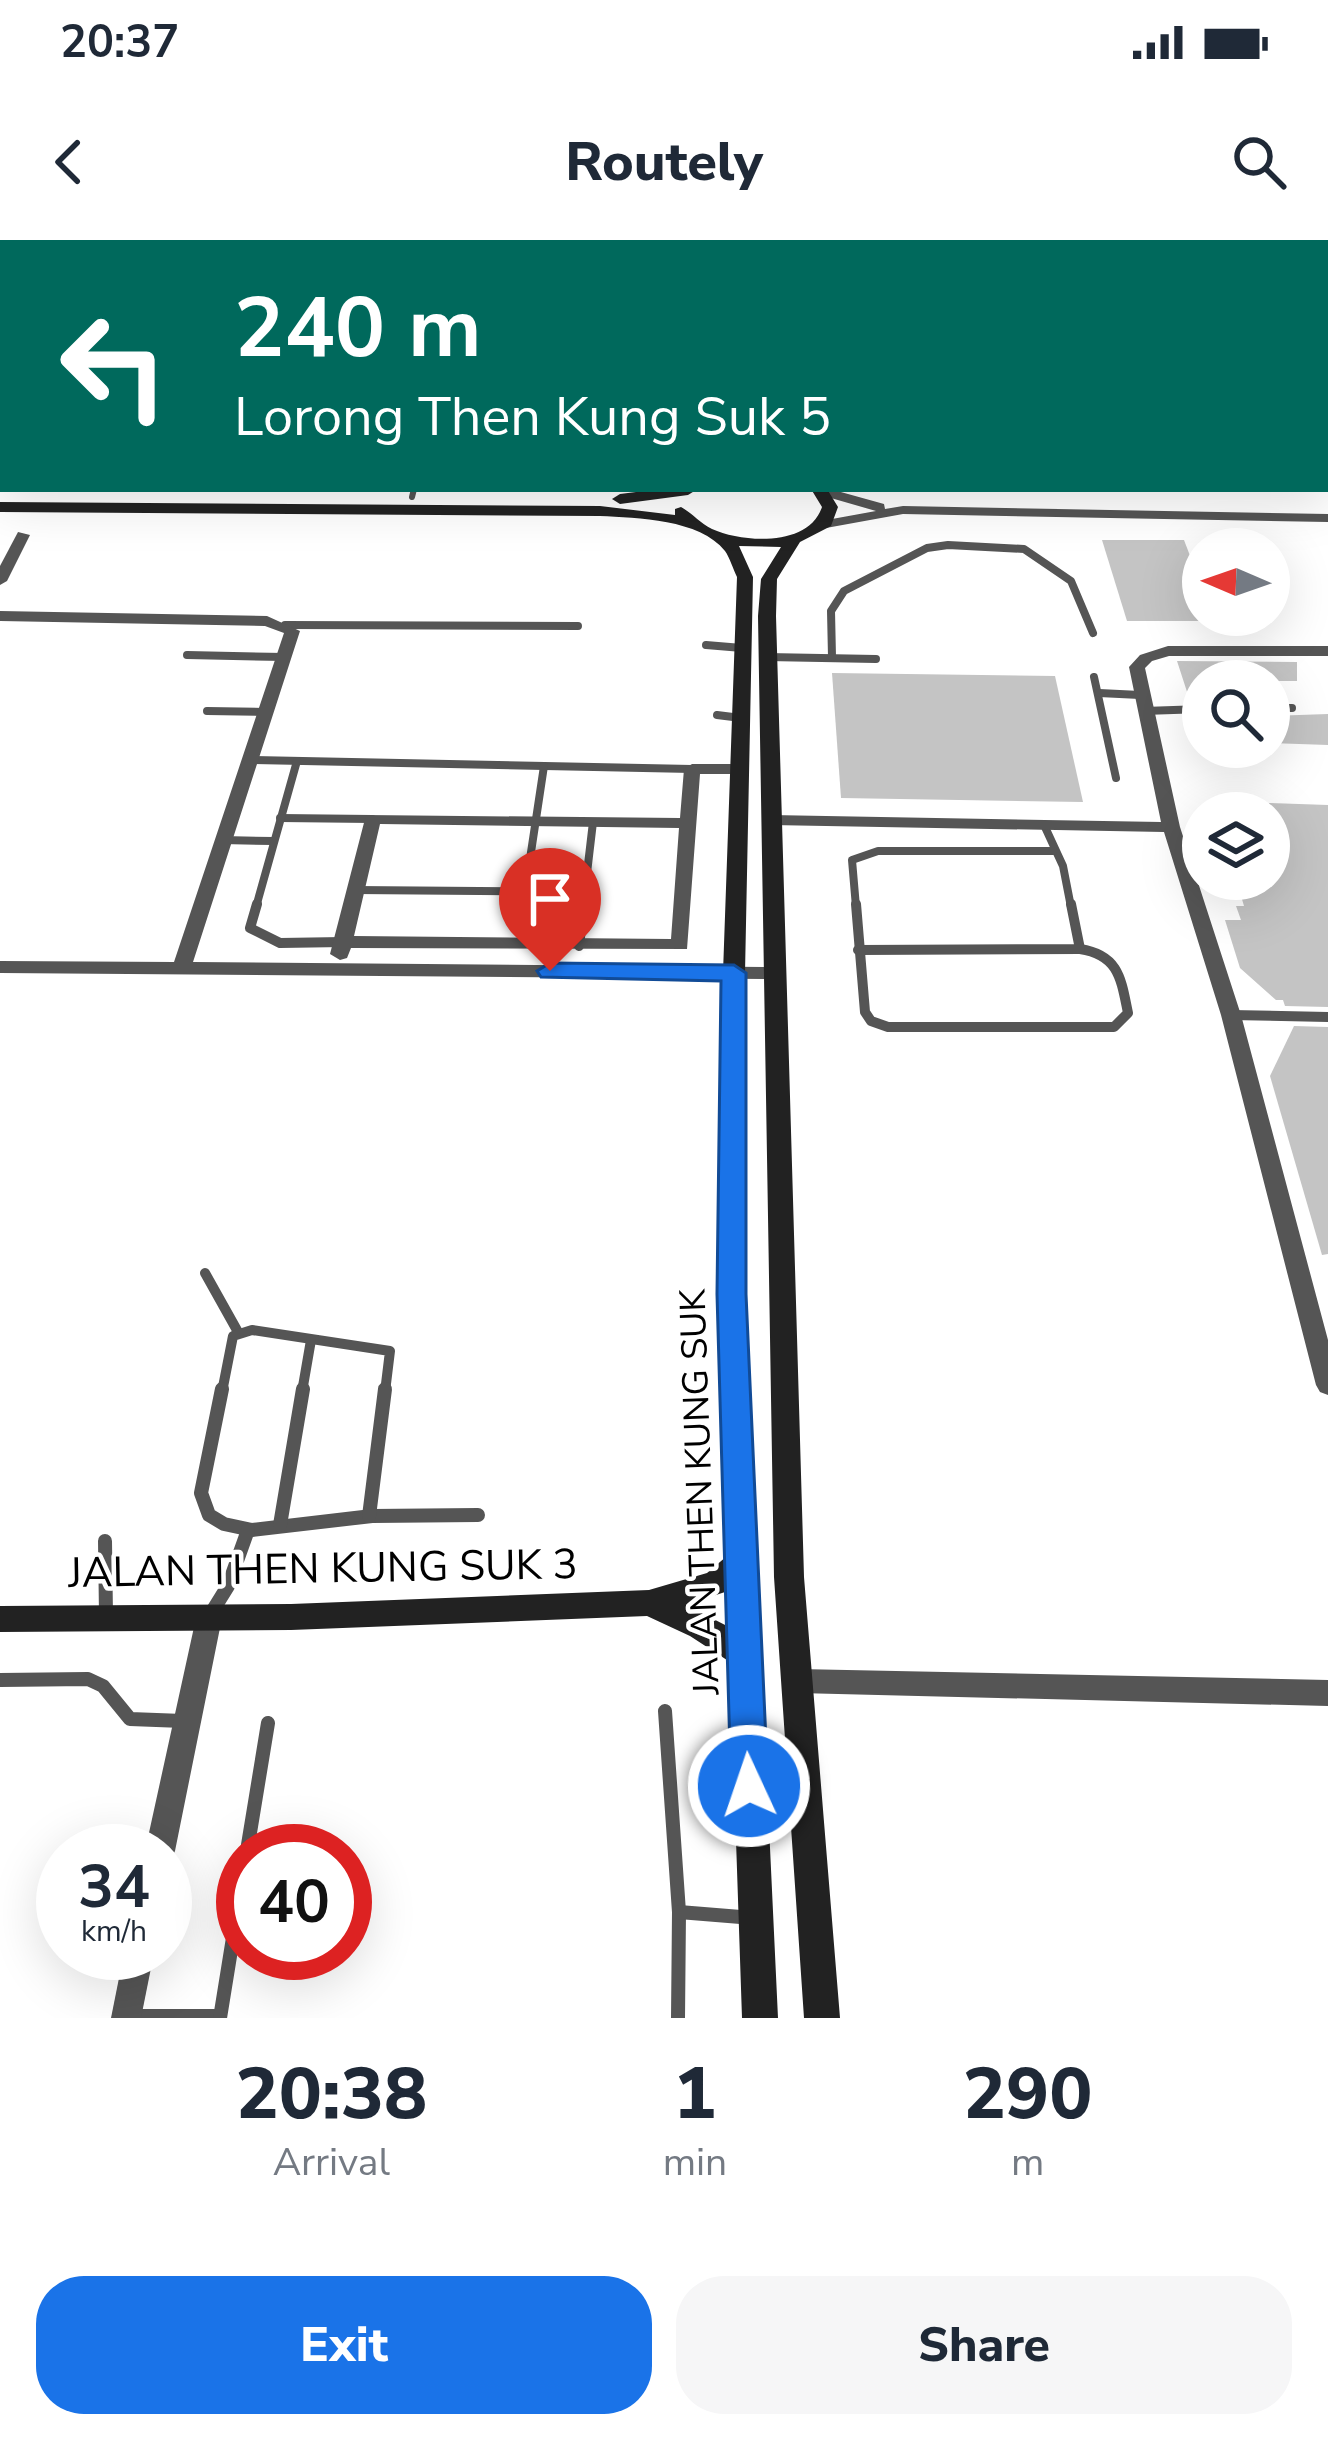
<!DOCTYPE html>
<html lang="en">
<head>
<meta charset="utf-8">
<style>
	:root { --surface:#fff; --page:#f6f6f7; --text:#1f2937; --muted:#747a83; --accent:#1a73e8 }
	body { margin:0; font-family:"Nunito Sans",sans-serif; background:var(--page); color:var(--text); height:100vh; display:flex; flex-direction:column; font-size:45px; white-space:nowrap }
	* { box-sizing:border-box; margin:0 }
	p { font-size:39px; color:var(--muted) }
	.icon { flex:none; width:66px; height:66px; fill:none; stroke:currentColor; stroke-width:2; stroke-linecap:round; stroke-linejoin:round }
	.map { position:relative; height:1778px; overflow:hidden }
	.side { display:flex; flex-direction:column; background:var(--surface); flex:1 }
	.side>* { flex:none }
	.top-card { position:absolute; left:0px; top:0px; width:1329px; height:252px; box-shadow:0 12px 48px #0002; background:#00695c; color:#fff; overflow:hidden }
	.needle { width:78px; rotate:272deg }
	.buttons { position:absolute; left:1182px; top:288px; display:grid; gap:24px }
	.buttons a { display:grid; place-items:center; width:108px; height:108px; border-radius:50%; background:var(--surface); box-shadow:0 12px 48px #0002; font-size:60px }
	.speed { position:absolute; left:36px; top:1584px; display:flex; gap:24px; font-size:60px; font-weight:700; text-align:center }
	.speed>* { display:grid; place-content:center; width:156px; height:156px; border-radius:50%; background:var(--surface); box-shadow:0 12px 48px #0002; line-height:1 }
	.speed small { font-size:30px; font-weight:400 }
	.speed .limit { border:18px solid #d22; background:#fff; color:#111 }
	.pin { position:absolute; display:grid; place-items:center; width:102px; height:102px; color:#fff; margin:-123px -51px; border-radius:50% 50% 50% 0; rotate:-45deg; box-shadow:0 0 12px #0007 }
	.pin .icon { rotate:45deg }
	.me { position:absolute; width:132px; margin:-66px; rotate:357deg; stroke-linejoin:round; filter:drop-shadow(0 0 9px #0008) }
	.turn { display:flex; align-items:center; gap:42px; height:252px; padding:0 36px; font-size:54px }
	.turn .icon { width:156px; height:156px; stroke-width:2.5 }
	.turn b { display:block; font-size:84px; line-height:102px }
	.eta { display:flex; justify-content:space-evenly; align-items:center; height:204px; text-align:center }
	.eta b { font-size:72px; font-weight:800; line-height:84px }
	.primary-button { display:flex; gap:24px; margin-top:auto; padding:24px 36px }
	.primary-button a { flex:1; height:138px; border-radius:48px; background:var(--accent); color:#fff; font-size:48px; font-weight:800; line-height:138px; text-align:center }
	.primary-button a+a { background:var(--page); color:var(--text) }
	.status { display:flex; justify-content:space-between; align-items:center; height:84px; padding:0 60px; background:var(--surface); direction:ltr }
	.status svg { height:33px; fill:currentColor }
	header { display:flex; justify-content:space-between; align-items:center; height:156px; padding:0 36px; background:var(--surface); font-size:54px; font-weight:800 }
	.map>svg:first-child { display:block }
	.building { fill:#c4c4c4 }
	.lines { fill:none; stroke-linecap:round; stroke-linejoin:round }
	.lane-far3 { stroke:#555; stroke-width:6 }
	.lane-far2 { stroke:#555; stroke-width:8 }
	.lane-far1 { stroke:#555; stroke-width:10 }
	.lane { stroke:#555; stroke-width:14 }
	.street { fill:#555; fill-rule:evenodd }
	.secondary { fill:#222; fill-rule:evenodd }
	.route { fill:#1a73e8; stroke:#114b97; stroke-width:3 }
	.labels { text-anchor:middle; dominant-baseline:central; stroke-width:9; stroke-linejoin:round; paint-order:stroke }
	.street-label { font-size:36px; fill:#000; stroke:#fff }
	.near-street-label { font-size:42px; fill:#000; stroke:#fff }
</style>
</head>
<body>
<div class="status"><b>20:37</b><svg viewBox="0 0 49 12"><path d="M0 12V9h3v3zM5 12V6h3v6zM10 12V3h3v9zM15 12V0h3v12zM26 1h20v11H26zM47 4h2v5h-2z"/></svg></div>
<header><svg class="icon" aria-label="back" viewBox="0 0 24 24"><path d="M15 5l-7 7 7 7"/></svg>Routely<svg class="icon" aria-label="search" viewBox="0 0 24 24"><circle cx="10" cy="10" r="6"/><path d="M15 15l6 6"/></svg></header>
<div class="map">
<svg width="1328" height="1778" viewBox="0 0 1328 1778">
	<rect width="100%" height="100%" fill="#fff"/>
	<!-- building -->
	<g class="building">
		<path d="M1102,300H1184L1203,350V381H1127Z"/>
		<path d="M1177,421L1297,422V441H1203V461H1190Z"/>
		<path d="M832,433L1055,436L1083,562L841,558Z"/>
		<path d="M1328,474V505L1269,503V476Z"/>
		<path d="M1269,563L1328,565V767L1285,766L1283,760H1276L1240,728L1225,680H1241L1236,666H1244L1236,639H1269Z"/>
		<path d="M1294,786L1328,787V1014L1322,1015L1270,836Z"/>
	</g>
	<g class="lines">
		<!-- lane-far3 -->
		<g class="lane-far3">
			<path d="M1326,164L1328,169"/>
			<path d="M412,257L414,249"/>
		</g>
		<!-- lane-far2 -->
		<g class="lane-far2">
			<path d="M285,385L578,386"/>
			<path d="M706,405L742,408"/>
			<path d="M187,415L284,417"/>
			<path d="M767,417L876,419"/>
			<path d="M832,417L831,371L844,351L927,308L948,305L1024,309L1071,341L1093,393"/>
			<path d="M1094,437L1116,538"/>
			<path d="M1099,453L1140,455"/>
			<path d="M1269,468H1292"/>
			<path d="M207,471L265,472"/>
			<path d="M1144,471L1203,469"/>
			<path d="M717,475L741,478"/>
			<path d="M249,520L692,529"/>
			<path d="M280,578L372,579"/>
			<path d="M1045,587L1063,626L1071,667"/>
			<path d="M222,600L273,601"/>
			<path d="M355,650L585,652"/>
			<path d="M525,652L544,526"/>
			<path d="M256,667L297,521"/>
			<path d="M583,667L593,582"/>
			<path d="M856,667L852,620L878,611H1053"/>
		</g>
		<!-- lane-far1 -->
		<g class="lane-far1">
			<path d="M257,664L250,688L280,703L343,702"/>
			<path d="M856,664L865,772L871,781L888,787H1114L1128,773C1121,739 1119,715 1080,709"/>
			<path d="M579,706L584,664"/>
			<path d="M858,710L1080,709L1071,664"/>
			<path d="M1231,775L1328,777"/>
			<path d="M205,1033L238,1092"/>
			<path d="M222,1152L233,1096L252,1090L390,1111L385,1152"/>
			<path d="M302,1152L311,1100"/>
		</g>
		<!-- lane -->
		<g class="lane">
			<path d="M222,1149L201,1253L209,1275L224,1284L252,1290L372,1276L478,1275"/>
			<path d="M369,1276L385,1149"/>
			<path d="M280,1285L303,1149"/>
			<path d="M105,1301L106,1376"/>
			<path d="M210,1375L228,1346L248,1290"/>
			<path d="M0,1440L88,1439L103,1446L130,1479L183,1481"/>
			<path d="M665,1471L679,1672L678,1778"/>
			<path d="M247,1611L268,1483"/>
			<path d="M679,1672L753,1678"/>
			<path d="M127,1776H220"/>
			<path d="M220,1778L243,1636"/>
		</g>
		<!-- street -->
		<g class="street">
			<path d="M816,249H830L884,264L885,269L903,266L1328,274V282L903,274L826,288L819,284L821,281L876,271L817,254Z"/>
			<path d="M18,292L30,295L7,341L0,345V326Z"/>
			<path d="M0,371L267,376L300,391L193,722L772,727L782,733L772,739L0,733V721L174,722L284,393L265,386L0,381Z"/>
			<path d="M1168,406H1328V416H1169L1152,421L1145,428L1180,587L1241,775L1328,1100V1155L1320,1152L1316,1145L1221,775L1164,592L771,585L762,580L771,575L1161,582L1129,427L1140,415Z"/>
			<path d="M692,524H739L747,529L739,534H700L687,709L351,708L347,718L340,720L330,714L366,575L680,578L684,529ZM380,584L679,588L671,699L354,696Z"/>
			<path d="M209,1366L218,1370L222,1378L175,1611L170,1621L165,1623V1611H145L196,1378L200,1370Z"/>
			<path d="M798,1429L1328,1440V1466L798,1453L788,1450L784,1441L788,1432Z"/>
			<path d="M124,1713H154L141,1778H111Z"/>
		</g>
		<!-- secondary -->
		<g class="secondary">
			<path d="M660,249L696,250L688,255L620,264L612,259L620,254Z"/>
			<path d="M811,249H827L838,267L831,286L800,302L777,339L776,376L804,1337L840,1778H804L774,1337L758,376L761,339L781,307L739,306L753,337L745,733L744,1054L778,1778H742L730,1422L690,1396L647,1376L291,1390L0,1392V1366L291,1364L649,1350L707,1333L727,1316L718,1054L723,733L737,337C733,329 730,318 725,311C700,279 637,278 600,276L0,272V262L600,266L675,275V269L681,267C692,273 700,283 712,289C743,303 809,307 822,267ZM728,1351L729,1387L686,1365Z"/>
		</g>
	</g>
	<!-- route -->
	<path class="route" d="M550,723L734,725L746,733V1054L768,1546L762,1558L749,1563L736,1558L731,1546L717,1054L721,741L541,737L537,731Z"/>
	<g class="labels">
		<!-- street labels -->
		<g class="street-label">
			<text transform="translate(700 1252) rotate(-92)">JALAN THEN KUNG SUK</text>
		</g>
		<!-- near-street labels -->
		<g class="near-street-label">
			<text transform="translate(323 1329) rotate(-1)">JALAN THEN KUNG SUK 3</text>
		</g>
	</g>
</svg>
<div class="buttons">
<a><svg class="needle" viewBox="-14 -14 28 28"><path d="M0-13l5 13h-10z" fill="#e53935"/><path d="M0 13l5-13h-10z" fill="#747a83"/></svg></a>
<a><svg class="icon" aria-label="search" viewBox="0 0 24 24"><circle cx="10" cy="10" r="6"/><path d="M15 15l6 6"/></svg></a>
<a><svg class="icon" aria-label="layers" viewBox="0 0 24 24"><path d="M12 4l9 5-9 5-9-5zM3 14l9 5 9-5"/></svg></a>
</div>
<div class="speed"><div>34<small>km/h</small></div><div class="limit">40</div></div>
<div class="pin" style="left:550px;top:731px;background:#d93025"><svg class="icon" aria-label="arrive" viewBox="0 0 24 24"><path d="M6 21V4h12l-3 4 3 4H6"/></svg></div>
<svg class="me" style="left:749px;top:1546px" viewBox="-20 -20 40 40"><circle r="17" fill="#1a73e8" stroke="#fff" stroke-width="3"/><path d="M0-11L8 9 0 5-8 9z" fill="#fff"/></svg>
<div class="top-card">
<div class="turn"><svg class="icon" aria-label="left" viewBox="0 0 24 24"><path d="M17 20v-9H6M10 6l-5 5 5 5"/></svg><div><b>240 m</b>Lorong Then Kung Suk 5</div></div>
</div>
</div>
<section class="side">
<div class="eta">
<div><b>20:38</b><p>Arrival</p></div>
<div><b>1</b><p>min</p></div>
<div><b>290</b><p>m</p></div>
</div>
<div class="primary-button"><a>Exit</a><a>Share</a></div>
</section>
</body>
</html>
